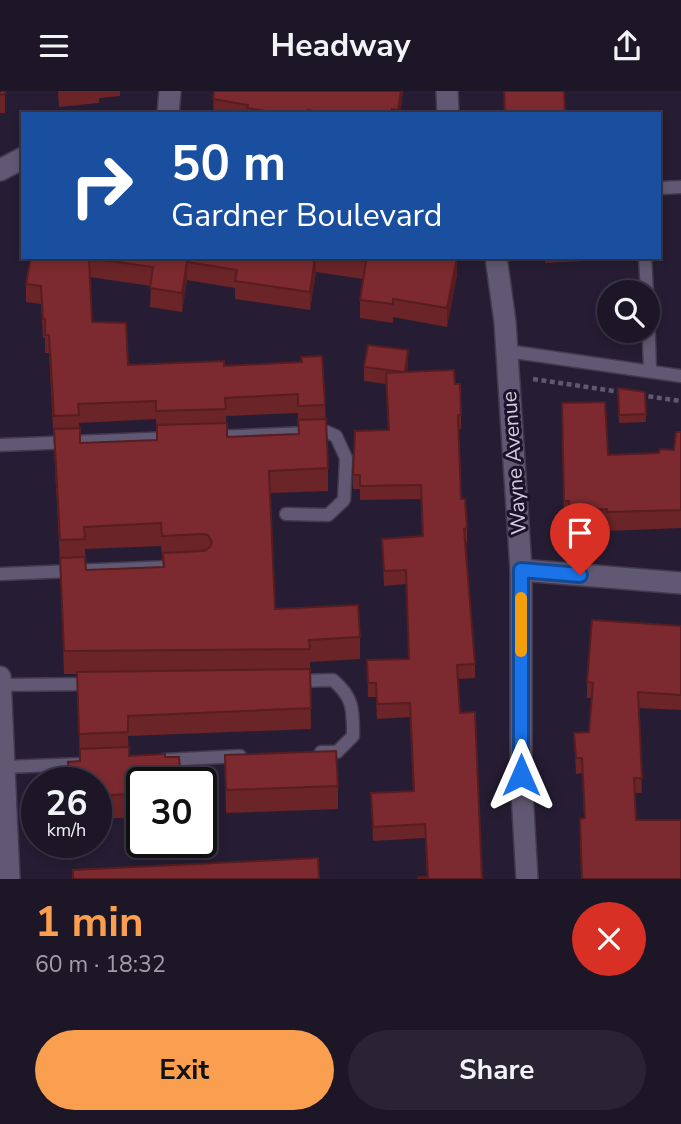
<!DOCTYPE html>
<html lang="en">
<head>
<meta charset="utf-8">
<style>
	:root { --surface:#1c1627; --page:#292333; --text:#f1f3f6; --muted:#a09fa7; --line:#3a3544; --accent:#fa9f4f }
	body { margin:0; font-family:"Nunito Sans",sans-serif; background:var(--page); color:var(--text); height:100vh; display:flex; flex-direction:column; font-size:26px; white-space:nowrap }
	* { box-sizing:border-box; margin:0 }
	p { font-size:23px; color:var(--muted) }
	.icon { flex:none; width:38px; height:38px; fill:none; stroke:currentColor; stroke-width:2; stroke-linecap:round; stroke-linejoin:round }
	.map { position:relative; height:788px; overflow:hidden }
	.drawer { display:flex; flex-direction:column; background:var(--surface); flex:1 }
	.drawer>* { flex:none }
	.banner { position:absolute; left:21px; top:21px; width:640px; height:147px; border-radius:0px; box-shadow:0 4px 10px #0003,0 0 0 2px var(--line); background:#1a4fa0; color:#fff; overflow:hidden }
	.fabs { position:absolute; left:597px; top:189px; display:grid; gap:14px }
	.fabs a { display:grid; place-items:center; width:63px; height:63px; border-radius:50%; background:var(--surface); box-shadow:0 4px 10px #0003,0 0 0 2px var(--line); font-size:35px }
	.speed { position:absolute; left:21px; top:676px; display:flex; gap:14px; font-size:35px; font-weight:700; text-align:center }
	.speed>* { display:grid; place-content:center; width:91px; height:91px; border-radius:50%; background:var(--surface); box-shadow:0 4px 10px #0003,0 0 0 2px var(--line); line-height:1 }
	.speed small { font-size:18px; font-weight:400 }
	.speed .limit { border:4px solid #111; border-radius:10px; background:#fff; color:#111 }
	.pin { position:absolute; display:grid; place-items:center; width:60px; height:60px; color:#fff; margin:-72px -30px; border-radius:50% 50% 50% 0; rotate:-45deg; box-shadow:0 0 7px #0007 }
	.pin .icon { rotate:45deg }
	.me { position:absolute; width:77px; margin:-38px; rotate:0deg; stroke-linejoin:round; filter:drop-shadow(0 0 5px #0008) }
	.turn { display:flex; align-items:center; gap:24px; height:147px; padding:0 35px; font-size:32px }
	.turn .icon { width:91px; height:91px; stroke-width:2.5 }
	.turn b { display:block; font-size:49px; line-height:60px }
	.round { display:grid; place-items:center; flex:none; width:74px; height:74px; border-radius:37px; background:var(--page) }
	.summary { display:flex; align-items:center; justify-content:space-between; height:119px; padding:0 35px }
	h1 { font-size:42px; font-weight:700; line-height:52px; color:var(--accent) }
	.action { display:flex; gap:14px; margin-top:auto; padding:14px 35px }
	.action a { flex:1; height:80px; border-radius:42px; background:var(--accent); color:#111; font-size:28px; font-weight:700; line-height:80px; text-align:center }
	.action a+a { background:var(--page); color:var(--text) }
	header { display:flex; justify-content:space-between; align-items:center; height:91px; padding:0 35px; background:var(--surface); font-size:32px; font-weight:700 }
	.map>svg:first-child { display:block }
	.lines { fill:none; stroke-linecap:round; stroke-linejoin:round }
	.service-casing { stroke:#423a4e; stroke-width:15 }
	.minor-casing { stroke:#423a4e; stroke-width:24 }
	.path { stroke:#60586d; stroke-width:4.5; stroke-dasharray:5 3.5; stroke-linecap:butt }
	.service { stroke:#615873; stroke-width:12 }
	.minor { stroke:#615873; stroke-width:21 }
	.wall { fill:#6b2428; fill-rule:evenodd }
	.shaded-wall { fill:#571d21 }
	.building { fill:#7c2a2f; stroke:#571d21; stroke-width:2 }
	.route-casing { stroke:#114b97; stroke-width:18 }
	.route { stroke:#1a73e8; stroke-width:12 }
	.slow { stroke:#f59e0b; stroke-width:12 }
	.labels { text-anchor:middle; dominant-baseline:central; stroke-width:6; stroke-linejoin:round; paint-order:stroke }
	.street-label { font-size:21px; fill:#d3cede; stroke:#1c132a }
</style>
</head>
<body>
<header><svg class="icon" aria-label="menu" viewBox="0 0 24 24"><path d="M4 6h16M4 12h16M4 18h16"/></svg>Headway<svg class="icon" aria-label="share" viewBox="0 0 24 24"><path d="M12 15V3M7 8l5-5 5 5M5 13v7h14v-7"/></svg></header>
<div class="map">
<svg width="681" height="788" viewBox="0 0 681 788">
	<rect width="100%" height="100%" fill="#261d34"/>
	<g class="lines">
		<!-- service casing -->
		<g class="service-casing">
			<g id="service">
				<path d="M660,97L681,96"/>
				<path d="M645,166L647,201"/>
				<path d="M648,219L650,280"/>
				<path d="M507,260L681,285"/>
				<path d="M214,346L327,341L336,345L346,367L344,409L328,424L286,423"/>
				<path d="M0,354L171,347"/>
				<path d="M0,483L168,476"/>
				<path d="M295,590L333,589C354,607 353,619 353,645L337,661H321"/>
				<path d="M0,594L94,593"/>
				<path d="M164,669L240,665"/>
				<path d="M4,676L83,673"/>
			</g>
		</g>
		<!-- minor casing -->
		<g class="minor-casing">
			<g id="minor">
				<path d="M447,0L448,23"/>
				<path d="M168,23L170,0"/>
				<path d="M0,79L23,67"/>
				<path d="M496,166L505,231L521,479V684L527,788"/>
				<path d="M521,479L681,492"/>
				<path d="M0,586L9,788"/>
			</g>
		</g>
		<!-- path -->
		<g class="path">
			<path d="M533,288L621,301"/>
			<path d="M640,304L681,310"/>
		</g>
		<!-- service -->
		<use href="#service" class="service"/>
		<!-- minor -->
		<use href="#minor" class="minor"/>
	</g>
	<!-- wall -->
	<g class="wall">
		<rect x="0" y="0" width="5" height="22"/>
		<path d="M58,0H120V5L99,7V12L59,16Z"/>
		<path d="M214,0H403L400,23H213Z"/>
		<path d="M31,166H457V184L447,236L393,226V232L360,227V209L363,188L316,181L310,219L235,208V197L187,189L182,221L150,216L151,195L90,186L92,231L128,274L224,275L325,314L328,377V400L270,402L275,518L360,546V568L310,571L311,638L128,645L129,665L142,691V726L96,728V691H68V671L80,670L77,583H64L60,472L49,262H45V247H43L41,213L26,211V193ZM298,322V343L227,346L226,325ZM156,328L157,349L80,352L79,332ZM161,455L163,476L86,479L85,458Z"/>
		<path d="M545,166H584V170L545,172Z"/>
		<path d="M408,274L406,281L455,293L461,324V338H459L461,408L467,437V452H466L475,573V587L458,588L460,622L482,788L427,786L425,747L373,750L371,702L413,700L410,626L377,628L376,606H368L367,569L409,568L406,493L384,495L382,448L422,445L421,408L360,409V398H353V384L388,339L386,293L364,290V276Z"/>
		<path d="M618,297L645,301L646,331L619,332Z"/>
		<path d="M562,312L608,364L659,362L674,359L681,341V437L607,440V436L569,438V428H564Z"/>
		<path d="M681,535V619L639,617L642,702H635L636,729L681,788H581L580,728L584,727L582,682L576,683L574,642L589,641L592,607H587V591Z"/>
		<path d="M225,664L338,695V718L226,722Z"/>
	</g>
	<!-- shaded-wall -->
	<g class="shaded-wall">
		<path d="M401,0H403L400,23H398Z"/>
		<path d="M315,166L316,181L310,219V201Z"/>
		<path d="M457,166V184L447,236V217Z"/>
		<path d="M187,171V189L182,221V202Z"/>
		<path d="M408,259V274L405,296V281Z"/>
	</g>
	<!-- building -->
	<g class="building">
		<path d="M0,0H5V3L0,4Z"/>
		<path d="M214,0H401L398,19L392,18V23H328L308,19V23H285L247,17L248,14L213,8Z"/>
		<path d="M504,0H564L565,23H505Z"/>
		<path d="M31,166H315L310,201L235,190L237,179L187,171L182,202L150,197L153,176L89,167L92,231L126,232L128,274L224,270V275L302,271L301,266L322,265L325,314L298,315V303L225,307L226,318L156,320V310L78,313L79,324L54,325L49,244H45V228H43L41,195L26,193Z"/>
		<path d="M343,166H457L447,217L393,208V213L360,209L366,170Z"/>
		<path d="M368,254L408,259L405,281L454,279L455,293H460L461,324H458L461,408H465L467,437L464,438L475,573L457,574L460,622L475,621L482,788H418V786H428L425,733L373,736L371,702L414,700L410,612L377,613L376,592H368L367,569L409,568L406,479L384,480L382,448L423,445L421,394L360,395V384H353L355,340L389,339L386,282L404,281L364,276Z"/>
		<path d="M618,297L645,301L646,323L619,324Z"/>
		<path d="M605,311L608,364L659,362L660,358L674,359L676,341H681V419L607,421V418L569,420V410H564L562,312Z"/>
		<path d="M326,328L328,377L269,380L275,518L358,514L360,546L309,549L310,558L64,560L60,467L85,466L86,479L164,476L163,462L204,460L210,456L212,451L208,444L203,443L162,445L161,432L84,436L85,448L60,449L54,338L80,337V352L157,349V334L227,332V346L299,343L298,329Z"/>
		<path d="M592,529L681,535V604L638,601L642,687H634L636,729H681V788H582L580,728L585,727L582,667H576L574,642L589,641L593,592L587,591Z"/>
		<path d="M310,578L311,617L128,625V641L79,643L77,581Z"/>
		<path d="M129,656V665L165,663V666H179L181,691H142V702L96,705V691H69L68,671L80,670V658Z"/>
		<path d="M336,660L338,695L226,699L225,664Z"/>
		<path d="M318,767L319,788H73V779Z"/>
	</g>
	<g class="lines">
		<!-- route casing -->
		<g class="route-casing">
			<path id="route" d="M521,684V479L580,484"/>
		</g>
		<!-- route -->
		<use href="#route" class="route"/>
		<!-- slow -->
		<path class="slow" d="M521,560V507"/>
	</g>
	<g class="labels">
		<!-- street labels -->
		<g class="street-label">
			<text transform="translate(514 372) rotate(-94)">Wayne Avenue</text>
		</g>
	</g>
</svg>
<div class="fabs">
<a><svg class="icon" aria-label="search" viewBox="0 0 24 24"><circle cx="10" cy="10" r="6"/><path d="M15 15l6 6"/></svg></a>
</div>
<div class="speed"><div>26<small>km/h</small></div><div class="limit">30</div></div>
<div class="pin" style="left:580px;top:484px;background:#d93025"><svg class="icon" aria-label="arrive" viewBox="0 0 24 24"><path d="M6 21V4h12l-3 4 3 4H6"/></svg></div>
<svg class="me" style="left:521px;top:684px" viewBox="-20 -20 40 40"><path d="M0-17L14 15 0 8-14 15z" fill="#1a73e8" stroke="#fff" stroke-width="4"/></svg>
<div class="banner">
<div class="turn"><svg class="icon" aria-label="right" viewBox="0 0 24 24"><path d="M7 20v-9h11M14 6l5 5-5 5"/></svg><div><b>50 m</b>Gardner Boulevard</div></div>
</div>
</div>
<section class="drawer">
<div class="summary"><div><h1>1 min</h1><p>60 m · 18:32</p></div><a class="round" style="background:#d93025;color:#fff"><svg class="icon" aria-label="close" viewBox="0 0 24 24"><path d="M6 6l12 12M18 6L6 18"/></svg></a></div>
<div class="action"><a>Exit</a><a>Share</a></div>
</section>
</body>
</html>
